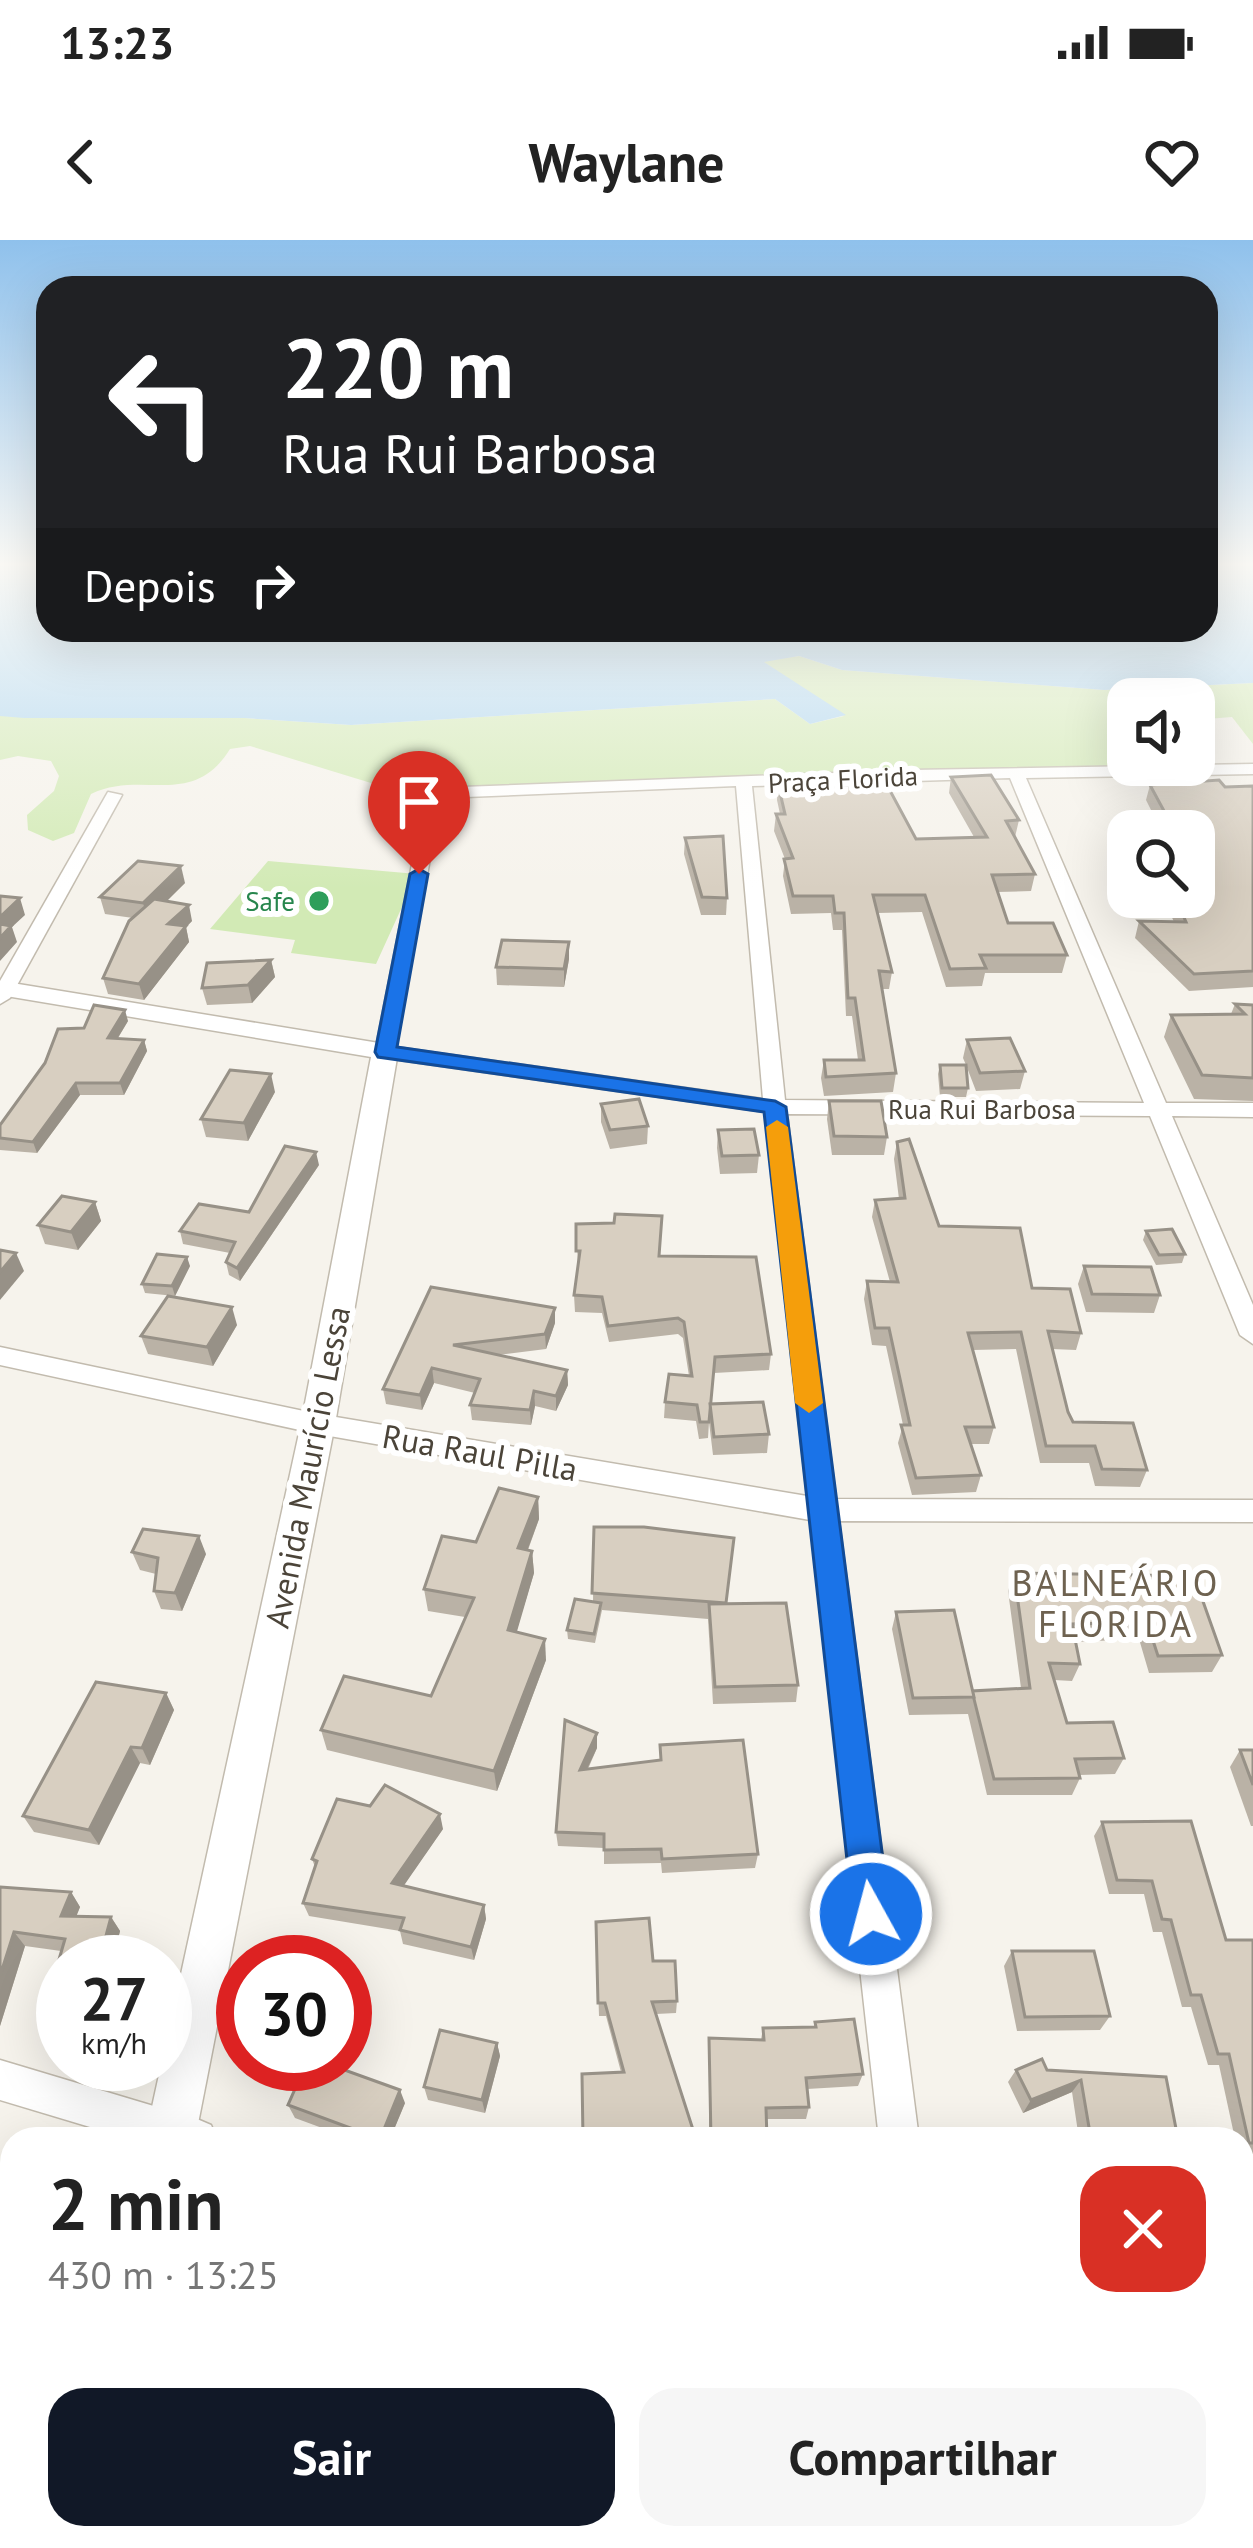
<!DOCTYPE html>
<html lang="pt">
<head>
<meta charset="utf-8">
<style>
	:root { --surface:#fff; --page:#f6f6f6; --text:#222; --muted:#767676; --accent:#111827 }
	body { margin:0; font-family:"PT Sans",sans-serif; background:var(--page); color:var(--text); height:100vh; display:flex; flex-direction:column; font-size:45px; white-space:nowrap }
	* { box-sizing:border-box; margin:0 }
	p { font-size:39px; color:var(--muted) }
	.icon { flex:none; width:66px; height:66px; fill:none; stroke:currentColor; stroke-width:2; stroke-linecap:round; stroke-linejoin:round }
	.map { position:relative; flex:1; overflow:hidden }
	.sheet { position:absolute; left:0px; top:1887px; width:1254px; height:423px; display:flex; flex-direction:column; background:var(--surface); border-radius:36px 36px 0 0; box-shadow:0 12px 48px #0002 }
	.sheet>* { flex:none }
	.hud { position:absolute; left:36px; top:36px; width:1182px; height:366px; border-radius:36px; box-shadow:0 12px 48px #0002; background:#202124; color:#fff; overflow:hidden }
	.tools { position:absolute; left:1107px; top:438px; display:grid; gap:24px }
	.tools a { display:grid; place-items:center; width:108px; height:108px; border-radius:24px; background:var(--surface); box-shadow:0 12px 48px #0002; font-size:60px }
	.speed { position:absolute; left:36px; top:1695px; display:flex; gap:24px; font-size:60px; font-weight:700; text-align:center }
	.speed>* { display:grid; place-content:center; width:156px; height:156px; border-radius:50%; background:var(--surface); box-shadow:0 12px 48px #0002; line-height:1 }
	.speed small { font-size:30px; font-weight:400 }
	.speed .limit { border:18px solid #d22; background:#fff; color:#111 }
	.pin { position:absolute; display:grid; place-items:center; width:102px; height:102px; color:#fff; margin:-123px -51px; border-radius:50% 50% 50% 0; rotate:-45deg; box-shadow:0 0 12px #0007 }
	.pin .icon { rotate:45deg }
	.me { position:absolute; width:132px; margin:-66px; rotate:353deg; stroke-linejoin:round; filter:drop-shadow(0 0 9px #0008) }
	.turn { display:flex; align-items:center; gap:42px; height:252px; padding:0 48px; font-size:54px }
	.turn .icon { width:156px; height:156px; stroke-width:2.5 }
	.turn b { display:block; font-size:84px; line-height:102px }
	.then { display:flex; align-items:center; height:114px; padding:0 48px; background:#0003; gap:24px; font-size:45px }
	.round { display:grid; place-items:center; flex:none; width:126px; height:126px; border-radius:36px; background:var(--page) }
	.overview { display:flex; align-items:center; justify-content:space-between; height:204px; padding:0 48px }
	h1 { font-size:72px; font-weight:700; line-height:90px }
	.primary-button { display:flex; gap:24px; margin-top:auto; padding:24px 48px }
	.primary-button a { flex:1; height:138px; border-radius:36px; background:var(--accent); color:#fff; font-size:48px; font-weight:700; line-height:138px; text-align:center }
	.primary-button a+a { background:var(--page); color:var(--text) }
	.status { display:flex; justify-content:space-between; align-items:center; height:84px; padding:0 60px; background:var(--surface); direction:ltr }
	.status svg { height:33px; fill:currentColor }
	header { display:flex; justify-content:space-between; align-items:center; height:156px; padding:0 48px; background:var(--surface); font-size:54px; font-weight:700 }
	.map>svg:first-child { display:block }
	.green { fill:#d2eab5 }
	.water { fill:#a9d4f2 }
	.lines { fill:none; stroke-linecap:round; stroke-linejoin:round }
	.minor-casing { stroke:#c2bbae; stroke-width:3 }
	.tertiary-casing { stroke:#c2bbae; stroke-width:3 }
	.minor { fill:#fff; fill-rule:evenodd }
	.tertiary { fill:#fff; fill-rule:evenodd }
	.wall { fill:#bab2a6 }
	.shaded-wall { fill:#979187 }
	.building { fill:#d8cfc1; stroke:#979187; stroke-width:3 }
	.route { fill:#1a73e8; stroke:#114b97; stroke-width:3 }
	.slow { fill:#f59e0b }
	.leisure-dot { fill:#2e9e5b; stroke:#fff; stroke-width:4.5 }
	.labels { text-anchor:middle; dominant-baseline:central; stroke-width:12; stroke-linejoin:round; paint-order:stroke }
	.far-street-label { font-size:27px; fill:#4b4439; stroke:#fff }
	.far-leisure-label { font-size:27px; fill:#27864d; stroke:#fff; text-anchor:end }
	.street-label { font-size:33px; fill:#4b4439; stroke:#fff }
	.neighbourhood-label { font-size:36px; letter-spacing:3px; fill:#6e6250; stroke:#fff }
</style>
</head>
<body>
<div class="status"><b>13:23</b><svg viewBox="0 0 49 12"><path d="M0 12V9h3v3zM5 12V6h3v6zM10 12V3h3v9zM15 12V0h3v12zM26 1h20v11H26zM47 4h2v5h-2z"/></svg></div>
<header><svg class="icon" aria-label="back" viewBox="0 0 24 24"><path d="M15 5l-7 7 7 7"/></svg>Waylane<svg class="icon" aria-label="heart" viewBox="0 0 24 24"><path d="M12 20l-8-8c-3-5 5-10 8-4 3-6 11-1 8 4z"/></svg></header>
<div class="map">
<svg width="1253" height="2308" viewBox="0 0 1253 2308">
	<rect width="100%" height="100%" fill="#f6f3ec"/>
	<!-- green -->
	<g class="green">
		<path d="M799,416L842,430L1104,450L1253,443V504L1232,477L1194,480V459H1128V525H1168C930,528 693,542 455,550L446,543H371L250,506L230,509C192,570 142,529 91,554L74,593L53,601L28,590L27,575L54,551L59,536L51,521L18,516L0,520V476L244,478L351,485L775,459L810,484L844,476L762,421Z"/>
		<path d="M268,621L417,634L376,724L291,713L295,700L210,689Z"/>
	</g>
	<!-- water -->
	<path class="water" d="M0,325H48V390H1206V325H1253V443L1104,450L842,430L799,416L764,422L846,475L810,484L775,459L351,485L244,478H24L0,476Z"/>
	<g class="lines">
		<!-- minor casing -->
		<g class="minor-casing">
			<g id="minor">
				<path d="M1253,524V534L1026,538L1166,863H1253V877L1172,876L1253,1065V1104L1240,1095L1150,876L787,874L836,1259L1253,1260V1282L839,1281L919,1899H879L810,1280L318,1194L0,1125V1107L318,1174L807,1256L765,872L385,818L375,812L426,553L434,548L912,530ZM1010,538L1144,863L785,860L752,546ZM736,546L763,859L396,807L441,558Z"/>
				<path d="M108,552L122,555L10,758L0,764V741Z"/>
				<path d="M0,1820L197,1879L211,1885L217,1899H130L0,1860Z"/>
				<rect x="1242" y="2069" width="11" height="44"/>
				<path d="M924,2298H972L973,2308H925Z"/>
			</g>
		</g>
		<!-- tertiary casing -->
		<g class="tertiary-casing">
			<g id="tertiary">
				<path d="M0,741L385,804L398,812L335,1184L195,1899H145L301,1184L371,817L0,755Z"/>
				<path d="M63,2298H121L119,2308H61Z"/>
			</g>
		</g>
		<!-- minor -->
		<use href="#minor" class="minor"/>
		<!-- tertiary -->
		<use href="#tertiary" class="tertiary"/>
	</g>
	<!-- wall -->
	<g class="wall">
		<path d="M951,537L1019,580L1015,597L1035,634L1031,651L997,652L1008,683L1067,715L1062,733H985L982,746L946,747L922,672L877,673L892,732L889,749H882L896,833L893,852L824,856L821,838L824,820H858L852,776H846L842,690H833L831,673L791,674L783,636L785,619L774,591L776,574H780L777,560L778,544L812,549L916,599L974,597L949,553Z"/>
		<path d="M1150,545L1225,547L1253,546V747L1189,751L1135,698L1139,681L1174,682L1163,657H1194V591H1152L1155,582H1157L1146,560Z"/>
		<path d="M685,598L727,658L726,675H701L684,614Z"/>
		<path d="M185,643L166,661L192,681L186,687L189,702L144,760L108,754L103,738L133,678L105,674L100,657Z"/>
		<path d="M569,719L564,747L497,745L496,727Z"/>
		<path d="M271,720L275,737L252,763L207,765L202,748Z"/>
		<path d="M1235,764L1253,765V861L1194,859L1164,797L1171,775L1231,774Z"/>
		<path d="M128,781L118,798L144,800L147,811L124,855H80L37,913L0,910V898L84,788Z"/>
		<path d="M967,800L1025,831L1020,849L976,851L966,825L968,848L966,857H940L938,834L940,825H966L963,818Z"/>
		<path d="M275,852L248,901L206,897L201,879Z"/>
		<path d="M829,861L887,897L884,915H832L827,879Z"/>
		<path d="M601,864L648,886L647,904L610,909L601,882Z"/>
		<path d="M718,890L759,915L757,933L720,934L717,908Z"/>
		<path d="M897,902L939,986L1032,1048L1081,1093L1076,1110L1052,1109L1068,1172L1073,1182L1147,1230L1140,1247L1095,1246L1089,1223H1040L1016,1109L973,1110L994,1187L989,1204H971L981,1235L976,1252L912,1255L898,1203L903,1185L886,1106L872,1105L864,1059L867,1041L890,1042L872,977L875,960L899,959L894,919Z"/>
		<path d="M319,925L240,1041L229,1035L226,1022L230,1013L183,1004L180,991L249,972Z"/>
		<path d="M95,962L101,981L78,1010L45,1004L38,985Z"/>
		<path d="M576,984L660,1016L771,1114L769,1130L714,1133L711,1164L769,1194L767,1213L713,1215L709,1182L708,1198L699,1199L696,1181L664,1178L665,1162L689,1136L683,1098L678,1094L609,1102L602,1073L575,1072L574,1055L578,1027Z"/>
		<path d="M1146,991L1185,1014L1182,1023L1156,1025L1143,1000Z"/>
		<path d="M190,1026L175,1056L145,1053L142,1044Z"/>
		<path d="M1084,1026L1160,1055L1154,1073L1086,1072L1078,1044Z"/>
		<path d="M431,1047L555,1068V1083L546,1109L498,1115L567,1130L568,1145L556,1171L535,1166L531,1185L472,1180L470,1165L475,1153L434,1143L422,1170L386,1164L383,1149Z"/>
		<path d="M237,1085L213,1126L148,1114L141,1096Z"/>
		<path d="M538,1257L539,1279L528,1310L532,1311L534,1333L516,1392L546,1420L497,1551L327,1510L321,1490L431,1456L465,1377L428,1371L424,1349L476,1302Z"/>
		<path d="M594,1287L727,1364L798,1445L796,1462L713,1464L708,1379L602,1370L595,1403L568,1399L567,1390L593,1362Z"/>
		<path d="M132,1312L206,1314L182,1371L161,1369L154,1351L156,1334L140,1330Z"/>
		<path d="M1014,1333L1194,1336L1222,1415L1212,1432L1149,1433L1139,1399L1075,1402L1080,1424L1072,1441L1054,1440L1067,1483L1124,1518L1115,1534L1079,1535L1080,1538L1072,1555H987L968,1474L909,1475L892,1389L896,1372L972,1451L1021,1448L1008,1351Z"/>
		<path d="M166,1453L174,1470L150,1525L140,1523L99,1605L34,1592L23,1576Z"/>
		<path d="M597,1493V1508L588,1529L660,1520V1505L758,1614L755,1628L662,1633L661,1623L604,1624V1608L558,1606L556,1592Z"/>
		<path d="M1240,1510H1253V1586H1251L1230,1527Z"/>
		<path d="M1102,1582L1226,1700H1253V1914H1242V1899H1235L1219,1825H1208L1191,1767H1182L1162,1692H1153L1144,1654H1109L1094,1596Z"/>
		<path d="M443,1589L403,1646L484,1665L486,1679L474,1720L403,1704L400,1691L309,1676L303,1663L315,1627L312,1619Z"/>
		<path d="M0,1647L71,1652L80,1667L76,1676L111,1677L120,1691L112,1722H63V1795L52,1794L41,1781L61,1711L25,1706L0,1786Z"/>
		<path d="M596,1682L653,1721L677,1761L676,1773L656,1774L696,1899L621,1832L606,1776H599Z"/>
		<path d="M1012,1711L1110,1776L1100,1790L1017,1791L1004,1726Z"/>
		<path d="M815,1782L863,1834L858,1846L807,1849L809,1867L806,1879H767V1899H709V1798L761,1800L763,1788L814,1787Z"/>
		<path d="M497,1803L500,1816L485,1873L428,1860L424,1847Z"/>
		<path d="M1016,1830L1166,1837L1178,1899H1079L1072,1852L1023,1873L1008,1842Z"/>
		<path d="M405,1863L390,1899H352L295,1878L288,1865Z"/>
		<path d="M0,1986L12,2298H38L36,2308H0Z"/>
		<path d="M1242,2196L1253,2308H1228L1226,2298H1242Z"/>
	</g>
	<!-- shaded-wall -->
	<g class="shaded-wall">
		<path d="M181,626L185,643L148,680L143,663Z"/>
		<path d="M20,658L25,675L12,687L17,702L0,721V677Z"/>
		<path d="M189,665L192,681L186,687L189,702L144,760L139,744L168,684Z"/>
		<path d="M569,702V719L564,747V729Z"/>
		<path d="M271,720L275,737L252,763L248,745Z"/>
		<path d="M125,770L128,781L111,809L108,798Z"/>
		<path d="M144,800L147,811L124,855L120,843Z"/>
		<path d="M271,834L275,852L248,901L244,883Z"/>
		<path d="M76,843L80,855L37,913L33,902Z"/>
		<path d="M316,912L319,925L240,1041L237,1028Z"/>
		<path d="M95,962L101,981L78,1010L71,992Z"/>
		<path d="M16,1013L24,1031L0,1060V1032Z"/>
		<path d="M187,1017L190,1026L175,1056L172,1046Z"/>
		<path d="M232,1067L237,1085L213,1126L207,1107Z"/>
		<path d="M555,1068V1083L546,1109L545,1094Z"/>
		<path d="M432,1128L434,1143L422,1170L420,1155Z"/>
		<path d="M567,1130L568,1145L556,1171V1156Z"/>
		<path d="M534,1151L535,1166L531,1185L530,1170Z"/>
		<path d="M538,1257L539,1279L520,1330L518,1308Z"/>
		<path d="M199,1296L206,1314L182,1371L175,1353Z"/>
		<path d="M532,1311L534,1333L511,1412L508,1390Z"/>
		<path d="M545,1399L546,1420L497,1551L494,1531Z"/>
		<path d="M166,1453L174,1470L150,1525L142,1508Z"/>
		<path d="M597,1493V1508L580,1544V1530Z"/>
		<path d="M131,1507L140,1523L99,1605L89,1590Z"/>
		<path d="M440,1574L443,1589L396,1657L392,1643Z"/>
		<path d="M71,1652L80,1667L71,1690L61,1676Z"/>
		<path d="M484,1665L486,1679L474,1720L471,1707Z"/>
		<path d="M111,1677L120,1691L112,1722H99Z"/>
		<path d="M14,1692L25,1706L0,1786V1736Z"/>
		<path d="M497,1803L500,1816L485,1873L482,1860Z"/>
		<path d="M1081,1840L1072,1852L1023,1873L1031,1860Z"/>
		<path d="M400,1850L405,1863L390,1899H380Z"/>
		<path d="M24,2298H38L36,2308L22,2304Z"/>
	</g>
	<!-- building -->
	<g class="building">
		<path d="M991,535L1019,580L1006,581L1035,634L992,635L1008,683H1053L1067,715H980L986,728L950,729L925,655H873L892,732L879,731L896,833L826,837L824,820H864L855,758H848L844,673H835L833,656H793L784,619L793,618L776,574H785L778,544L811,543L812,549L887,545L916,599L987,597L951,537Z"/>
		<path d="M1219,540L1225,547L1253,546V731L1194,734L1139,681L1186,682L1175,657H1194V591H1160L1155,582H1170L1150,545Z"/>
		<path d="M723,596L727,658L702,657L685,598Z"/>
		<path d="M138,621L181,626L143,663L100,657Z"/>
		<path d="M0,656L20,658L0,677Z"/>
		<path d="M154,659L189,665L168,684L186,686L139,744L103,738L129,681Z"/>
		<path d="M0,684L11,686L0,698Z"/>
		<path d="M502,700L569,702L564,729L496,727Z"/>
		<path d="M271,720L248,745L202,748L207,723Z"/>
		<path d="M1235,764L1253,765V838L1202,835L1171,775L1245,774Z"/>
		<path d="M94,765L125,770L108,798L144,800L120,843H76L33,902L0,898V885L45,823L58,789L84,788Z"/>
		<path d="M1010,798L1025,831L980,833L967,800Z"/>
		<path d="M940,825H966L968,848H942Z"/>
		<path d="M230,830L271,834L244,883L201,879Z"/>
		<path d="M639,859L648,886L610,890L601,864Z"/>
		<path d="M829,861H881L887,897L834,896Z"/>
		<path d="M754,889L759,915L722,916L718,890Z"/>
		<path d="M909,899L939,986L1020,988L1032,1048L1070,1049L1081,1093L1048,1091L1068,1172L1073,1182L1133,1183L1147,1230L1102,1229L1095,1206H1046L1021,1092L968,1093L994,1187H965L981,1235L916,1238L901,1185H910L889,1088H875L867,1041L898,1042L875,960L905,958L897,902Z"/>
		<path d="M285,906L316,912L237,1028L226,1022L235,1002L180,991L199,964L249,972Z"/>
		<path d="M62,956L95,962L71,992L38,985Z"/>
		<path d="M615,974L662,976L659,1016L756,1017L771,1114L715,1117L709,1182H700L697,1165L665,1162L669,1134L692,1136L684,1082L678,1078L608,1086L602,1057L574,1055L580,1011H576V984L614,983Z"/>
		<path d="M1172,989L1185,1014L1159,1015L1146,991Z"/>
		<path d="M0,1010L16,1013L0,1032Z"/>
		<path d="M157,1014L187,1017L172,1046L142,1044Z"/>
		<path d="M1084,1026L1151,1027L1160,1055L1092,1054Z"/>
		<path d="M431,1047L555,1068L545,1094L453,1105L567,1130L556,1156L534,1151L530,1170L470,1165L480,1139L432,1128L420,1155L383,1149Z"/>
		<path d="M168,1056L232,1067L207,1107L141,1096Z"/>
		<path d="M763,1162L769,1194L714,1197L710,1164Z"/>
		<path d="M499,1248L538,1257L518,1308L532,1311L508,1390L545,1399L494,1531L321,1490L344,1436L431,1456L474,1358L424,1349L442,1296L476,1302Z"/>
		<path d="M594,1287H644L734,1298L726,1363L592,1353Z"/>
		<path d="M143,1289L199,1296L175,1353L154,1351L158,1318L132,1312Z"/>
		<path d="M1014,1333L1194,1336L1222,1415L1158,1416L1147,1382L1072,1384L1080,1424L1049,1423L1067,1483L1113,1482L1124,1518L1075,1519L1080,1538L994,1539L972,1451L1030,1448Z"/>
		<path d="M575,1359L601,1363L594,1394L567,1390Z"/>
		<path d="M786,1363L798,1445L715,1447L709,1364Z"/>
		<path d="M954,1370L974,1457L913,1458L896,1372Z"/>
		<path d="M96,1442L166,1453L142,1508L131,1507L89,1590L23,1576Z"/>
		<path d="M565,1480L597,1493L580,1530L661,1520L660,1505L743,1500L758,1614L662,1619L661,1609L604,1610V1594L556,1592Z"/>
		<path d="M1240,1510H1253V1545Z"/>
		<path d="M385,1545L440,1574L392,1643L484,1665L471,1707L400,1690L404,1678L303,1663L317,1621L312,1619L337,1559L370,1566Z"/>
		<path d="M1191,1581L1226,1700H1253V1903H1249L1229,1814H1218L1201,1755H1191L1171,1680L1162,1679L1152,1641L1117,1640L1102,1582Z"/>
		<path d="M0,1647L71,1652L61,1676L111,1677L99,1722H63V1782L41,1781L65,1699L14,1692L0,1736Z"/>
		<path d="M649,1678L653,1721H675L677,1761L652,1762L696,1899H583L582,1834L624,1832L605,1763H598L596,1682Z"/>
		<path d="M1012,1711H1094L1110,1776L1025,1777Z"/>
		<path d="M854,1779L863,1834L806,1838L809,1867L766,1868L767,1899H711L709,1798L764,1800L763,1788L816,1787L815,1782Z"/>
		<path d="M440,1790L497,1803L482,1860L424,1847Z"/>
		<path d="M1042,1819L1047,1830L1166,1837L1178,1899H1091L1081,1840L1031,1860L1016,1830Z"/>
		<path d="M306,1824H328L400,1850L380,1899L288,1865Z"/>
		<path d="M12,1985V2298H24L22,2304H0V1986Z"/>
		<path d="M1242,2000L1253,2001V2061L1248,2073L1242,2072Z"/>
		<path d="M1242,2196L1253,2197V2308H1247L1242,2283Z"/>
	</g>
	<!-- sky -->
	<linearGradient id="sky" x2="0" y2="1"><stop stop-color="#8fc1ec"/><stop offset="0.5" stop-color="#fbfaf6"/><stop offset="1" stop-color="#fbfaf6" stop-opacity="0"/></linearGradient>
	<rect width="1253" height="649" fill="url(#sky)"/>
	<!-- route -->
	<path class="route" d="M419,629L428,634L397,807L775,861L786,867L890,1674L884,1687L871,1692L858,1687L853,1674L764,872L378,817L375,812L410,634Z"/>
	<!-- slow -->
	<path class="slow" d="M777,880L788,887L823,1163L809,1173L795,1163L766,887Z"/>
	<!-- markers -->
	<circle class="leisure-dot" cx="319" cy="661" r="12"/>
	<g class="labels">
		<!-- far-street labels -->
		<g class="far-street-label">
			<text transform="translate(843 539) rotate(-3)">Praça Florida</text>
			<text x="982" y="869">Rua Rui Barbosa</text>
		</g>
		<!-- far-leisure labels -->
		<g class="far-leisure-label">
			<text x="295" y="661">Safe</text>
		</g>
		<!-- street labels -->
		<g class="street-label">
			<text transform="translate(480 1212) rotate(10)">Rua Raul Pilla</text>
			<text transform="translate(307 1227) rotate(-79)">Avenida Maurício Lessa</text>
		</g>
		<!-- neighbourhood labels -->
		<g class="neighbourhood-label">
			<text x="1116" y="1342">BALNEÁRIO<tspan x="1116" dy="41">FLORIDA</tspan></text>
		</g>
	</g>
</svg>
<div class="tools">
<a><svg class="icon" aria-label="sound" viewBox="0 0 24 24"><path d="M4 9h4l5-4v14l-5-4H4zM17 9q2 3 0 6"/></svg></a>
<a><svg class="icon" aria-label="search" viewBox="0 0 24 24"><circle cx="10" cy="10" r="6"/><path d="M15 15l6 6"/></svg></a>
</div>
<div class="speed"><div>27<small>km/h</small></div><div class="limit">30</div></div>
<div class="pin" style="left:419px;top:634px;background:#d93025"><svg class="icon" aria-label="arrive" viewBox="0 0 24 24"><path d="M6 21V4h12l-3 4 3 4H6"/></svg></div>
<svg class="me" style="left:871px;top:1674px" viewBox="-20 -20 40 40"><circle r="17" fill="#1a73e8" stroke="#fff" stroke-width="3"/><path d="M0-11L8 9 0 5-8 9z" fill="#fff"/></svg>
<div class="hud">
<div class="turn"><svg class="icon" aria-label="left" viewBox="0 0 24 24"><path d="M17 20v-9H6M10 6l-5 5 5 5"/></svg><div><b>220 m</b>Rua Rui Barbosa</div></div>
<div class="then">Depois<svg class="icon" aria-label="right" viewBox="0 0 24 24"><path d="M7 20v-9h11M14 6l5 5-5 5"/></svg></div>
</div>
<section class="sheet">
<div class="overview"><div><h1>2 min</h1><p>430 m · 13:25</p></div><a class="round" style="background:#d93025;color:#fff"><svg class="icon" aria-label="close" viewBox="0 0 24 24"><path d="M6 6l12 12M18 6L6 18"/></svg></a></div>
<div class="primary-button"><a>Sair</a><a>Compartilhar</a></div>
</section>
</div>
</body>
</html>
